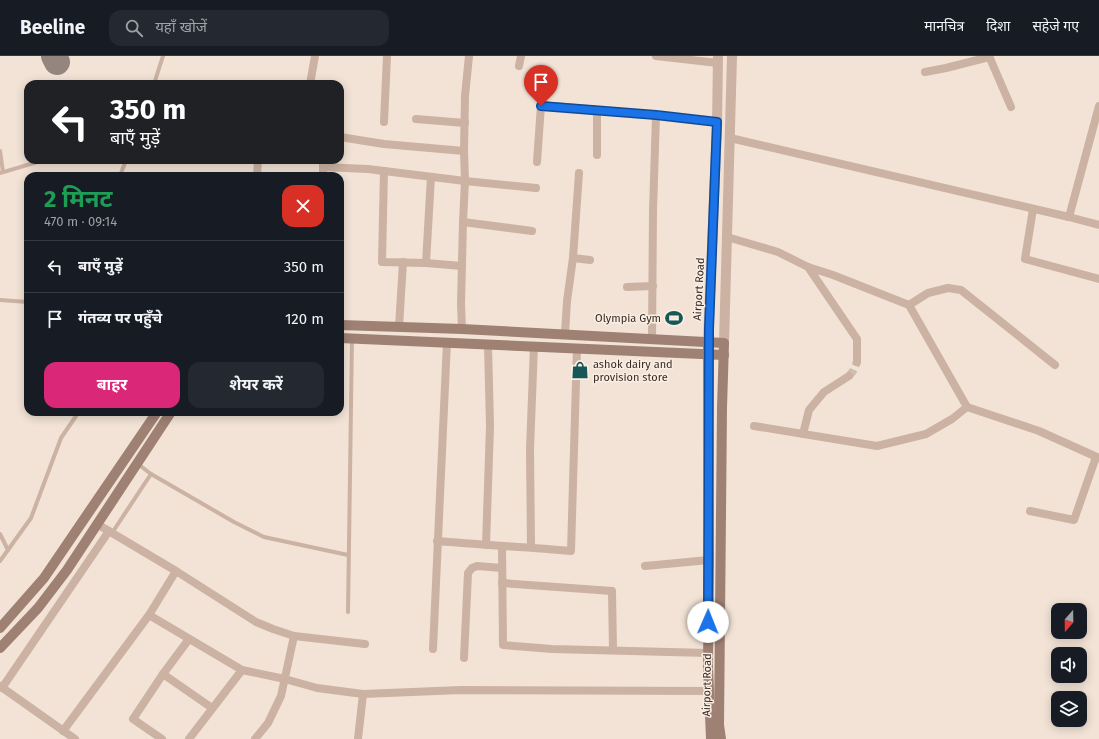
<!DOCTYPE html>
<html lang="hi">
<head>
<meta charset="utf-8">
<style>
	:root { --surface:#171b24; --page:#242831; --text:#f1f3f6; --muted:#9ea1a6; --line:#363941; --accent:#db2777 }
	body { margin:0; font-family:"Fira Sans","Noto Sans Devanagari",sans-serif; background:var(--page); color:var(--text); height:100vh; display:flex; flex-direction:column; font-size:15px; white-space:nowrap }
	* { box-sizing:border-box; margin:0 }
	p { font-size:13px; color:var(--muted) }
	.icon { flex:none; width:22px; height:22px; fill:none; stroke:currentColor; stroke-width:2; stroke-linecap:round; stroke-linejoin:round }
	.map { position:relative; flex:1; overflow:hidden }
	.sheet { position:absolute; left:24px; top:116px; width:320px; height:244px; display:flex; flex-direction:column; background:var(--surface); border-radius:12px; box-shadow:0 2px 10px #0003 }
	.sheet>* { flex:none }
	.top-card { position:absolute; left:24px; top:24px; width:320px; height:84px; border-radius:12px; box-shadow:0 2px 10px #0003; background:#202124; color:#fff; overflow:hidden }
	.needle { width:26px; rotate:200deg }
	.tools { position:absolute; left:1051px; top:547px; display:grid; gap:8px }
	.tools a { display:grid; place-items:center; width:36px; height:36px; border-radius:8px; background:var(--surface); box-shadow:0 2px 10px #0003; font-size:20px }
	.pin { position:absolute; display:grid; place-items:center; width:34px; height:34px; color:#fff; margin:-41px -17px; border-radius:50% 50% 50% 0; rotate:-45deg; box-shadow:0 0 4px #0007 }
	.pin .icon { rotate:45deg }
	.me { position:absolute; width:44px; margin:-22px; rotate:1deg; stroke-linejoin:round; filter:drop-shadow(0 0 3px #0008) }
	.turn { display:flex; align-items:center; gap:14px; height:84px; padding:0 20px; font-size:18px }
	.turn .icon { width:52px; height:52px; stroke-width:2.5 }
	.turn b { display:block; font-size:28px; line-height:34px }
	.round { display:grid; place-items:center; flex:none; width:42px; height:42px; border-radius:12px; background:var(--page) }
	.overview { display:flex; align-items:center; justify-content:space-between; height:68px; padding:0 20px }
	h1 { font-size:24px; font-weight:700; line-height:30px; color:#1e9e55 }
	.action { display:flex; gap:8px; margin-top:auto; padding:8px 20px }
	.action a { flex:1; height:46px; border-radius:12px; background:var(--accent); color:#fff; font-size:16px; font-weight:700; line-height:46px; text-align:center }
	.action a+a { background:var(--page); color:var(--text) }
	ul { padding:0; list-style:none }
	li { display:flex; align-items:center; gap:12px; height:52px; padding:0 20px; border-top:1px solid var(--line) }
	li div { flex:1 }
	li b { display:block; font-size:15px }
	li em { font-style:normal }
	header { display:flex; align-items:center; gap:24px; box-sizing:border-box; height:56px; padding:0 20px; background:var(--surface); border-bottom:1px solid var(--line) }
	header strong { font-size:19px }
	nav { display:flex; gap:22px; margin-inline-start:auto; font-size:14px }
	.search { width:280px; height:36px; background:var(--page); display:flex; align-items:center; gap:10px; box-sizing:border-box; padding:0 14px; border-radius:12px; color:var(--muted); font-size:15px }
	.map>svg:first-child { display:block }
	.lines { fill:none; stroke-linecap:round; stroke-linejoin:round }
	.taxiway { stroke:#94867e; stroke-width:26 }
	.minor-tunnel { stroke:#ccbeb3; stroke-width:8; stroke-dasharray:8 4; stroke-linecap:butt }
	.service { stroke:#cbb2a2; stroke-width:4 }
	.minor { stroke:#cbb2a2; stroke-width:8 }
	.tertiary { stroke:#cbb2a2; stroke-width:10 }
	.secondary { stroke:#9e8173; stroke-width:10 }
	.route-casing { stroke:#114b97; stroke-width:10 }
	.route { stroke:#1a73e8; stroke-width:7 }
	.labels { text-anchor:middle; dominant-baseline:central; stroke-width:3; stroke-linejoin:round; paint-order:stroke }
	.street-label { font-size:11px; fill:#352925; stroke:#faeee2 }
	.poi-label { font-size:11px; fill:#352925; stroke:#faeee2; text-anchor:end }
</style>
</head>
<body>
<header>
<strong>Beeline</strong>
<div class="search"><svg class="icon" aria-label="search" viewBox="0 0 24 24"><circle cx="10" cy="10" r="6"/><path d="M15 15l6 6"/></svg>यहाँ खोजें</div>
<nav><a>मानचित्र</a><a>दिशा</a><a>सहेजे गए</a></nav>
</header>
<div class="map">
<svg width="1099" height="683" viewBox="0 0 1099 683">
	<rect width="100%" height="100%" fill="#f2e3d6"/>
	<g class="lines">
		<!-- taxiway -->
		<path class="taxiway" d="M54,0L57,6"/>
		<!-- minor-tunnel -->
		<path class="minor-tunnel" d="M849,320L853,315L857,306"/>
		<!-- service -->
		<g class="service">
			<path d="M154,28L163,0"/>
			<path d="M0,95L3,116"/>
			<path d="M0,117L44,104"/>
			<path d="M120,120L126,104"/>
			<path d="M0,244L28,246"/>
			<path d="M138,408L151,418L234,466L264,481L348,499"/>
			<path d="M112,477L151,418"/>
			<path d="M0,478L8,494"/>
			<path d="M0,505L31,462L61,382L76,360L79,356"/>
			<path d="M348,556L352,283"/>
		</g>
		<!-- minor -->
		<g class="minor">
			<path d="M656,0L718,7"/>
			<path d="M989,0L1011,51"/>
			<path d="M519,10L521,0"/>
			<path d="M925,16L946,12L989,1"/>
			<path d="M310,28L315,0"/>
			<path d="M416,63L465,67"/>
			<path d="M384,66L387,0"/>
			<path d="M340,81L384,88L464,95"/>
			<path d="M730,82L1069,161L1099,50"/>
			<path d="M597,99V54"/>
			<path d="M537,106L541,49L656,59L717,66"/>
			<path d="M323,111L368,113L465,125L536,132"/>
			<path d="M384,115L382,206L426,207L462,210"/>
			<path d="M257,120L258,104"/>
			<path d="M323,120V104"/>
			<path d="M1033,153L1025,203L1099,223"/>
			<path d="M1069,161L1099,169"/>
			<path d="M463,166L532,175"/>
			<path d="M727,181L778,196L808,211L833,219L909,249L928,237L948,232L961,234L1055,309"/>
			<path d="M573,202L590,204"/>
			<path d="M426,207L431,121"/>
			<path d="M808,211L857,283V306"/>
			<path d="M627,231L653,230"/>
			<path d="M909,249L967,351"/>
			<path d="M399,271L403,206"/>
			<path d="M462,273L461,248L463,166L465,125L464,95L465,40L469,0"/>
			<path d="M565,278L567,245L573,202L579,117"/>
			<path d="M652,283L653,155L656,59"/>
			<path d="M754,370L877,390L926,378L952,363L967,351L1039,375L1099,402"/>
			<path d="M803,378L809,354L824,336L849,320"/>
			<path d="M1030,455L1074,464L1096,401"/>
			<path d="M97,468L176,515L149,559"/>
			<path d="M437,485C482,489 527,491 571,495L577,292"/>
			<path d="M486,489L490,370L488,288"/>
			<path d="M502,490L503,589L552,593L708,597"/>
			<path d="M531,491L530,393L534,290"/>
			<path d="M645,510L709,504"/>
			<path d="M176,515L256,566L273,573L294,580L365,588"/>
			<path d="M502,527L612,535L613,594"/>
			<path d="M433,593L447,286"/>
			<path d="M464,602L468,517L472,512L477,510L502,512"/>
			<path d="M242,614L285,623L317,632L363,638L461,634L709,635"/>
			<path d="M163,618L212,652"/>
			<path d="M0,630L75,683"/>
			<path d="M2,632L109,475"/>
			<path d="M63,675L149,559L242,614L189,683"/>
			<path d="M162,683L133,663L163,618L189,583"/>
			<path d="M255,683L268,667L281,640L294,580"/>
			<path d="M358,683L363,638"/>
		</g>
		<!-- tertiary -->
		<g class="tertiary">
			<path d="M708,286L717,71L718,0"/>
			<path d="M724,287L732,0"/>
		</g>
		<!-- secondary -->
		<g class="secondary">
			<path d="M340,269L462,273L724,287L722,352L719,669L721,683"/>
			<path d="M340,282L724,299"/>
			<path d="M708,286L709,504L708,610L711,683"/>
			<path d="M0,572L44,522L157,356"/>
			<path d="M0,592L38,552L67,514L171,356"/>
		</g>
	</g>
	<g class="lines">
		<!-- route casing -->
		<g class="route-casing">
			<path id="route" d="M541,50L656,59L717,66L709,273L708,566"/>
		</g>
		<!-- route -->
		<use href="#route" class="route"/>
	</g>
	<!-- icons -->
	<defs>
		<g id="stadium-bare" transform="scale(1.38)"><path d="M0-5a6.5 5 0 1 0 0 10a6.5 5 0 1 0 0-10ZM-3.5-1.8h7v3.6h-7Z" fill="#185758" stroke="#faeee2" stroke-width="2.5" paint-order="stroke"/></g>
		<g id="shop-bare" transform="scale(1.38)"><path d="M-5-2.5h2.3a2.7 3.5 0 0 1 5.4 0H5L5.5 6h-11ZM-1.5-2.5h3a1.5 2.3 0 0 0-3 0Z" fill="#185758" stroke="#faeee2" stroke-width="2.5" paint-order="stroke"/></g>
	</defs>
	<g fill-rule="evenodd">
		<use href="#stadium-bare" x="674" y="262"/>
		<use href="#shop-bare" x="580" y="314"/>
	</g>
	<g class="labels">
		<!-- street labels -->
		<g class="street-label">
			<text transform="translate(699 233) rotate(-87)">Airport Road</text>
			<text transform="translate(707 629) rotate(-89)">Airport Road</text>
		</g>
		<!-- poi labels -->
		<g class="poi-label">
			<text x="661" y="262">Olympia Gym</text>
			<text x="593" y="308" text-anchor="start">ashok dairy and<tspan x="593" dy="13">provision store</tspan></text>
		</g>
	</g>
</svg>
<div class="tools">
<a><svg class="needle" viewBox="-14 -14 28 28"><path d="M0-13l5 13h-10z" fill="#e53935"/><path d="M0 13l5-13h-10z" fill="#9ea1a6"/></svg></a>
<a><svg class="icon" aria-label="sound" viewBox="0 0 24 24"><path d="M4 9h4l5-4v14l-5-4H4zM17 9q2 3 0 6"/></svg></a>
<a><svg class="icon" aria-label="layers" viewBox="0 0 24 24"><path d="M12 4l9 5-9 5-9-5zM3 14l9 5 9-5"/></svg></a>
</div>
<div class="pin" style="left:541px;top:50px;background:#d93025"><svg class="icon" aria-label="arrive" viewBox="0 0 24 24"><path d="M6 21V4h12l-3 4 3 4H6"/></svg></div>
<svg class="me" style="left:708px;top:566px" viewBox="-20 -20 40 40"><circle r="19" fill="#fff"/><path d="M0-13L10 11 0 6-10 11z" fill="#1a73e8"/></svg>
<div class="top-card">
<div class="turn"><svg class="icon" aria-label="left" viewBox="0 0 24 24"><path d="M17 20v-9H6M10 6l-5 5 5 5"/></svg><div><b>350 m</b>बाएँ मुड़ें</div></div>
</div>
<section class="sheet">
<div class="overview"><div><h1>2 मिनट</h1><p>470 m · 09:14</p></div><a class="round" style="background:#d93025;color:#fff"><svg class="icon" aria-label="close" viewBox="0 0 24 24"><path d="M6 6l12 12M18 6L6 18"/></svg></a></div>
<ul>
<li><svg class="icon" aria-label="left" viewBox="0 0 24 24"><path d="M17 20v-9H6M10 6l-5 5 5 5"/></svg><div><b>बाएँ मुड़ें</b></div><em>350 m</em></li>
<li><svg class="icon" aria-label="arrive" viewBox="0 0 24 24"><path d="M6 21V4h12l-3 4 3 4H6"/></svg><div><b>गंतव्य पर पहुँचे</b></div><em>120 m</em></li>
</ul>
<div class="action"><a>बाहर</a><a>शेयर करें</a></div>
</section>
</div>
</body>
</html>
